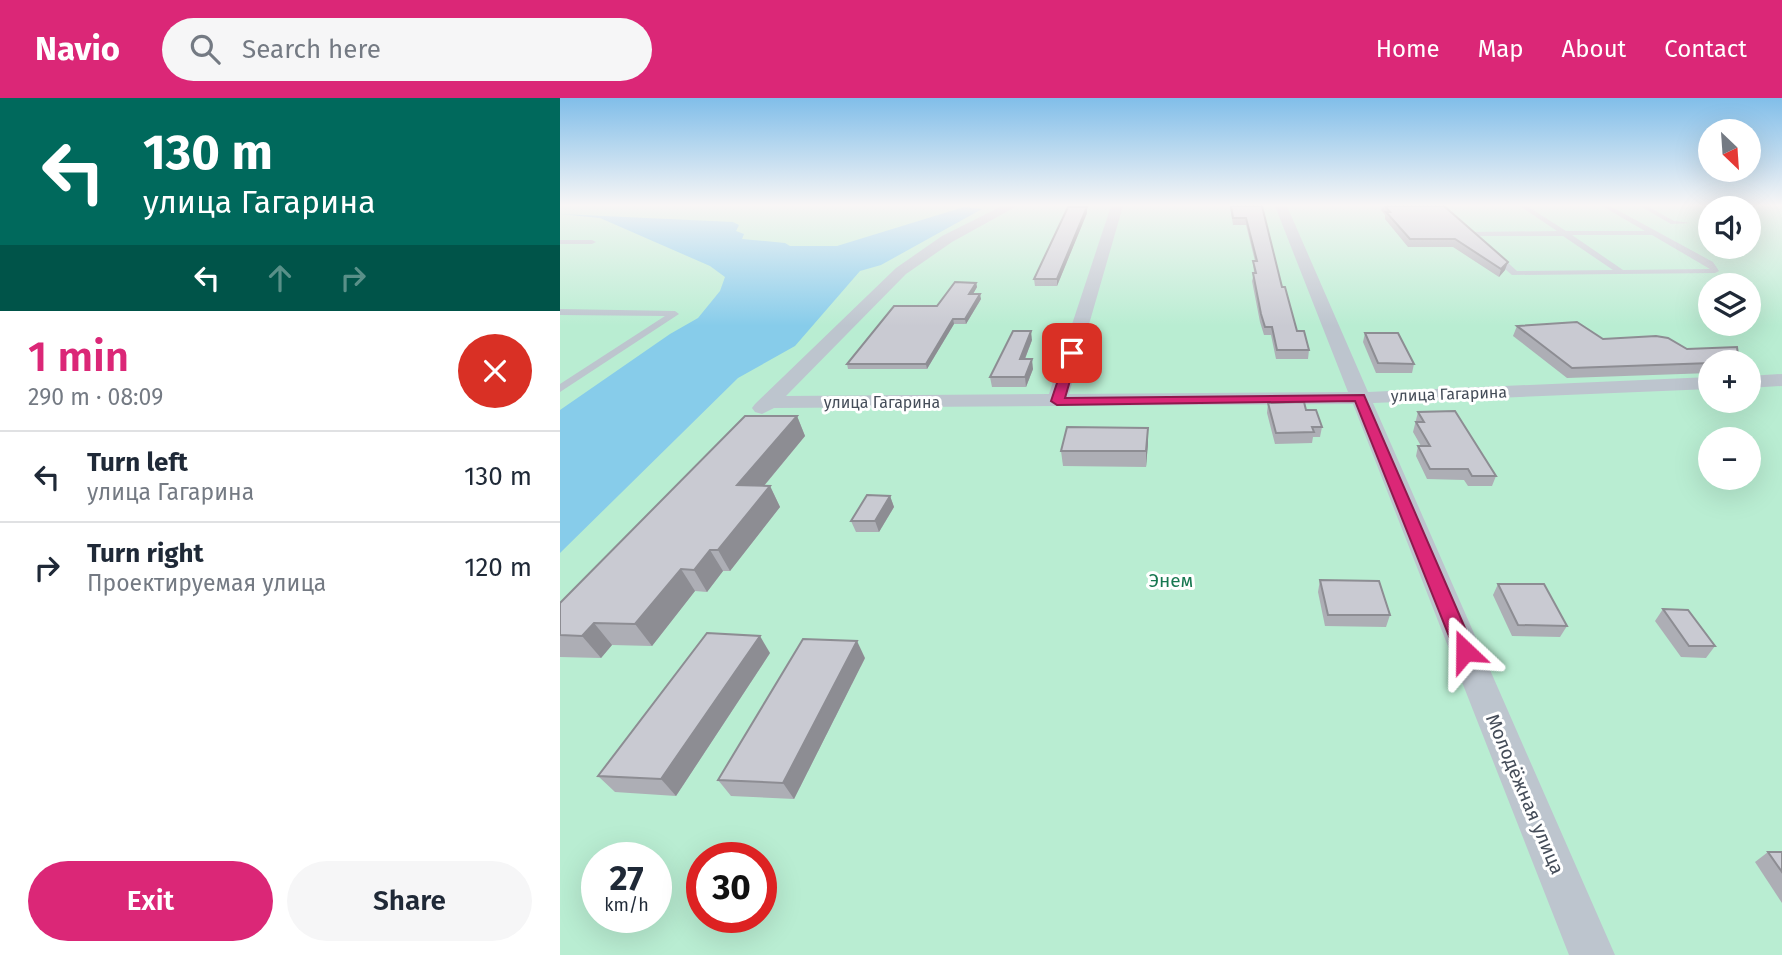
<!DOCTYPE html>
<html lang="en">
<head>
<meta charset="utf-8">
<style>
	:root { --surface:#fff; --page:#f6f6f7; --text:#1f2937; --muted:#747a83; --line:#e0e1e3; --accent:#db2777 }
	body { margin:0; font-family:"Fira Sans",sans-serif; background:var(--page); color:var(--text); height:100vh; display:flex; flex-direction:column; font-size:26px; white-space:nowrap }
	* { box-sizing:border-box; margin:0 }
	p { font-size:23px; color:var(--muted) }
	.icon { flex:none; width:38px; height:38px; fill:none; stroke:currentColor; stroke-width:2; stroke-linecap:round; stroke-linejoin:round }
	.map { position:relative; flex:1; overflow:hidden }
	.drawer { display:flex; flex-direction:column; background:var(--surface); width:560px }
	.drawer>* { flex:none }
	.hud { background:#00695c; color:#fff; overflow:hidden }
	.needle { width:46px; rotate:155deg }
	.fabs { position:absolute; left:1138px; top:21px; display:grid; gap:14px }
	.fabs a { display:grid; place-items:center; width:63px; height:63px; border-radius:50%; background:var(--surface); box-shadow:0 7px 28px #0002; font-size:35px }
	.speed { position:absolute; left:21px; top:744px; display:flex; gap:14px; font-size:35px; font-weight:700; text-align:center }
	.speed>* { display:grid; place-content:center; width:91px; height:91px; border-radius:50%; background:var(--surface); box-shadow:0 7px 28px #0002; line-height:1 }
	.speed small { font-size:18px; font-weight:400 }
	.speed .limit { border:10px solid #d22; background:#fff; color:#111 }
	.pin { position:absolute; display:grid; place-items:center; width:60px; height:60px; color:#fff; margin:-30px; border-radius:14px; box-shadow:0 4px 10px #0006 }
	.me { position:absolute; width:77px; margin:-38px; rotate:337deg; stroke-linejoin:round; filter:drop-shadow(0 0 5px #0008) }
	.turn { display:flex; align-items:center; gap:24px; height:147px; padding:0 28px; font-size:32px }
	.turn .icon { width:91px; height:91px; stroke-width:2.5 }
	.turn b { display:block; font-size:49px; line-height:60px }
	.lanes { display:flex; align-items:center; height:66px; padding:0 28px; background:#0003; justify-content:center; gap:35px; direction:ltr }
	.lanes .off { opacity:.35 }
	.round { display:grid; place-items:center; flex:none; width:74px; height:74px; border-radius:37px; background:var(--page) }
	.summary { display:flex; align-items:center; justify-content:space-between; height:119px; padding:0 28px }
	h1 { font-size:42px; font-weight:600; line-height:52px; color:var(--accent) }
	.action { display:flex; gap:14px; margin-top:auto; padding:14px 28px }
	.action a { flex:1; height:80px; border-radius:42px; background:var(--accent); color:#fff; font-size:28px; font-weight:600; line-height:80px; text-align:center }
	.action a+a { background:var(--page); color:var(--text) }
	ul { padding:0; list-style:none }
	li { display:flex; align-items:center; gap:21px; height:91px; padding:0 28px; border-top:2px solid var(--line) }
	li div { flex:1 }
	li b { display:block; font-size:26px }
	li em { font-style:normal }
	header { display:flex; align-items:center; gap:42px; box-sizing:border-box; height:98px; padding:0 35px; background:var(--accent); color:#fff }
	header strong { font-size:33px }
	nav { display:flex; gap:38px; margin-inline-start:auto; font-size:24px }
	.search { width:490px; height:63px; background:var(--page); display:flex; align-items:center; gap:18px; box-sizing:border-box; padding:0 24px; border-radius:38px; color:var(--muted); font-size:26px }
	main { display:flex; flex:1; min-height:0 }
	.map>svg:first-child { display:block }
	.green { fill:#b9edd2; fill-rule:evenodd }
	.water { fill:#87ccea }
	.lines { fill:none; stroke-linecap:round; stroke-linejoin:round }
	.lane { fill:#bdc5ce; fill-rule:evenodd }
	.street { fill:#bdc5ce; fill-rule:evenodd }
	.wall { fill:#adaeb5 }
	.shaded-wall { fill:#8d8d93 }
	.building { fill:#c9cad2; stroke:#8d8d93; stroke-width:2 }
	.route { fill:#db2777; stroke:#8e194d; stroke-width:2 }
	.labels { text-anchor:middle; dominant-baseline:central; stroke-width:6; stroke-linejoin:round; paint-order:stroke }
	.far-street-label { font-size:16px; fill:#454d59; stroke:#fff }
	.park-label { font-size:19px; fill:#187851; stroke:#fff }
	.street-label { font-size:19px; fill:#454d59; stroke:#fff }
</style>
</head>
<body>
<header>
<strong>Navio</strong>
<div class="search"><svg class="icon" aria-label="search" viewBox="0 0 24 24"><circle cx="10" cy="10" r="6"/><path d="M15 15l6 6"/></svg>Search here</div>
<nav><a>Home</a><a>Map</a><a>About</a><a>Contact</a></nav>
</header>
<main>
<section class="drawer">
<div class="hud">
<div class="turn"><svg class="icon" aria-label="left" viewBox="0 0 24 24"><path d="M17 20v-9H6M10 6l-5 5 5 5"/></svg><div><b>130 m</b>улица Гагарина</div></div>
<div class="lanes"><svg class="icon" aria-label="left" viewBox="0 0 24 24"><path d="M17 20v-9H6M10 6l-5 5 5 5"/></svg><svg class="icon off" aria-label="ahead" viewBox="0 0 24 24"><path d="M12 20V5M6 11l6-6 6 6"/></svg><svg class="icon off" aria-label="right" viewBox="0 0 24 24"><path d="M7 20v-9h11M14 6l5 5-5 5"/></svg></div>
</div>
<div class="summary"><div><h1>1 min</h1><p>290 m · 08:09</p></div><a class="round" style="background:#d93025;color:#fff"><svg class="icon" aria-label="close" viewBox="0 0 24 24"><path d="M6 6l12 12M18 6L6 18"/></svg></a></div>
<ul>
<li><svg class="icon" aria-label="left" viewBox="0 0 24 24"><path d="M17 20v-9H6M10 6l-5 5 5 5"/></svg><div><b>Turn left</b><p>улица Гагарина</p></div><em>130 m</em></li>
<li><svg class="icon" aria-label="right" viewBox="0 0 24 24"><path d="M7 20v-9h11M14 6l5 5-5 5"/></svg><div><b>Turn right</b><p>Проектируемая улица</p></div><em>120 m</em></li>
</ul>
<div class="action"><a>Exit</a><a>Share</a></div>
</section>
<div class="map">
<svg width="1222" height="857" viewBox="0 0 1222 857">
	<rect width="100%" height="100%" fill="#efecec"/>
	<!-- green -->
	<path class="green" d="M0,108H1222V857H0ZM1150,110H1188V149H1150ZM1150,187H1188V226H1150ZM1150,264H1188V303H1150ZM1150,341H1188V380H1150ZM37,760H96V819H37ZM142,760H201V819H142Z"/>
	<!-- water -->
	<path class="water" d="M404,109L422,111L321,167L300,173L235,248L178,280L0,455V312L110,236L138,220L160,193L165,179L150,168L40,120L0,116L173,124L179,127L176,133L184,136L182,141L225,145L230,148H277Z"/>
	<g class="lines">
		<!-- lane -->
		<g class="lane">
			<path d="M960,108H967L1006,133H1085L1042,108H1050L1153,164L1159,173L1155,175L952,177L931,159V155H937L957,173L1053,172L1003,138H913L910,136L913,134L997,133ZM1012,137H1092L1150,171L1063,172Z"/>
			<path d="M1080,108H1087L1114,123L1131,125L1111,126Z"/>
			<path d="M0,142H32L36,144L32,146H0Z"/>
			<path d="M0,211L115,213L119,216L0,294V286L105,218L0,217Z"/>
		</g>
		<!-- street -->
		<g class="street">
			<path d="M442,108H457L392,144L346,176L226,298L489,296L551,108H563L509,296L788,294L715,108H727L808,294L1150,279V291L813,305L1055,857H1009L793,306L214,310L202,316L195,314L192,310L195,306L336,170L382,138Z"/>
			<path d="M1222,276V288L1188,290V278Z"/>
		</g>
	</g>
	<!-- wall -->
	<g class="wall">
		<path d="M670,108H696L737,233L749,252L748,261H716L711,237H704L700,224L692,183L694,175L693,163H695L686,127H673Z"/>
		<path d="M822,108H884L945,172L939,179L893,149H848L825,121V117L821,112Z"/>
		<path d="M527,115L497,188H475L474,181Z"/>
		<path d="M416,185L417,189L413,196L421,201L406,226H394L367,271H288L287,266Z"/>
		<path d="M957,228L1150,264V275L1007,280L953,238Z"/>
		<path d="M805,235L854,266L852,275H816L803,244Z"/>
		<path d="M472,242L465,261L473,271L466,289H432L430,279Z"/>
		<path d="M708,305L746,312L762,329L760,339H753L752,345L715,346L707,315Z"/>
		<path d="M858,314L936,378L932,388H908L904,382L867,381L856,358L858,348H861L853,334Z"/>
		<path d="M237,318L245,338L204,388H210L220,409L170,473H163L147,494L135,493L92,548L52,547L41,560L0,559V505Z"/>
		<path d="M588,345L586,369L503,368L501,353Z"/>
		<path d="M330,398L334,409L319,434H296L291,423Z"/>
		<path d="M760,482L830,517L826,529L765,528L758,494Z"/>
		<path d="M938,486L1007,528L1000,539L952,538L933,497Z"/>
		<path d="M1103,511L1155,548L1146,560L1121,559L1095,523Z"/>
		<path d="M210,555L116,698L55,694L38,678Z"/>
		<path d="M305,560L234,701L171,698L158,682Z"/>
		<path d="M1208,754H1222V805L1195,764Z"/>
	</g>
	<!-- shaded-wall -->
	<g class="shaded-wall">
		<path d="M527,109V115L497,188V181Z"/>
		<path d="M948,164L945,172L939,179L941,171Z"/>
		<path d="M416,185L417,189L410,201L409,196Z"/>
		<path d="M420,196L421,201L406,226L405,221Z"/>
		<path d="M393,221L394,226L367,271L366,266Z"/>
		<path d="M471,233L472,242L461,271L460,261Z"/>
		<path d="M472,261L473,271L466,289L465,279Z"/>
		<path d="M237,318L245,338L187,408L177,387Z"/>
		<path d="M588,330V345L586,369V353Z"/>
		<path d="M210,388L220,409L170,473L158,452Z"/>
		<path d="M330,398L334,409L319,434L315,423Z"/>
		<path d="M150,452L163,473L147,494L134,472Z"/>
		<path d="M121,471L135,493L92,548L75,526Z"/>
		<path d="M34,525L52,547L41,560L22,538Z"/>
		<path d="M200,538L210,555L116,698L101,681Z"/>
		<path d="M297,543L305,560L234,701L223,685Z"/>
	</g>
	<!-- building -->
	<g class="building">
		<path d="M671,108H702L722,189H725L737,233H744L749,252H717L712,229H705L701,216L693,175H696L693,163H697L686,120H673Z"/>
		<path d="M825,108H884L948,164L941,171L895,141H850L826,114H830Z"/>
		<path d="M508,109H527L497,181H474Z"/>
		<path d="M395,184L416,185L409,196H420L405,221H393L366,266H287L334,208H377Z"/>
		<path d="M1017,224L1043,241L1096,238L1108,240L1127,251L1177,249L1179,264L1012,270L957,228Z"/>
		<path d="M453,233H471L460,261H472L465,279H430Z"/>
		<path d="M805,235H838L854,266L818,265Z"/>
		<path d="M744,304L746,312H756L762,329H752L754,334L716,335L708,305Z"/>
		<path d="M895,313L936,378H912L908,371H870L858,348H870L856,324H864L858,314Z"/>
		<path d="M185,318H237L177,387L210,388L158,452H150L134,472L121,471L75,526L34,525L22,538L0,537V505Z"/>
		<path d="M507,329L588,330L586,353H501Z"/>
		<path d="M307,397L330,398L315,423H291Z"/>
		<path d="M760,482L819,483L830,517H768Z"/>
		<path d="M938,486H984L1007,528L958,527Z"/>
		<path d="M1103,511L1128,512L1155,548H1129Z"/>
		<path d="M147,535L200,538L101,681L38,678Z"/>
		<path d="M243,541L297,543L223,685L158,682Z"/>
		<path d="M1208,754H1222V774Z"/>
	</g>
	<!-- sky -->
	<linearGradient id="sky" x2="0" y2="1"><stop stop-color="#81bee9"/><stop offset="0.47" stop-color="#f8f6f6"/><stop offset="1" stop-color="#f8f6f6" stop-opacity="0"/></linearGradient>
	<rect width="1222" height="228" fill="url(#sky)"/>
	<!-- route -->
	<path class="route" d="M508,252L518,255L505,300L804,297L915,553L912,558H898L895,553L795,303L497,307L491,303Z"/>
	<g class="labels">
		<!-- far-street labels -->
		<g class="far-street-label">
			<text transform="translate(889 296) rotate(-2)">улица Гагарина</text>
			<text x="322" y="304">улица Гагарина</text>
		</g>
		<!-- park labels -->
		<g class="park-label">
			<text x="611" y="482">Энем</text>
		</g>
		<!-- street labels -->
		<g class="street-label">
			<text transform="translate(965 696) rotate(67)">Молодёжная улица</text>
		</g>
	</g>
</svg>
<div class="fabs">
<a><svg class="needle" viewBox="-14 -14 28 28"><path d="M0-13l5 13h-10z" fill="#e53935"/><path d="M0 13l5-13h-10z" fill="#747a83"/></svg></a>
<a><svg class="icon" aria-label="sound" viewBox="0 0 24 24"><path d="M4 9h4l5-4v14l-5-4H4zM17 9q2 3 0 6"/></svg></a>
<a><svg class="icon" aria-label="layers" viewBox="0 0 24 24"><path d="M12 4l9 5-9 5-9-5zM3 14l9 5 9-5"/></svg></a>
<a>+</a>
<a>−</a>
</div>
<div class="speed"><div>27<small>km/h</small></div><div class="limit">30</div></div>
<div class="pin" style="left:512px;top:255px;background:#d93025"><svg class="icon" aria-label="arrive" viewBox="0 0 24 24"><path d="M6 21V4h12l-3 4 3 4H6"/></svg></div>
<svg class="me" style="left:905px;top:553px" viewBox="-20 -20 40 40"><path d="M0-17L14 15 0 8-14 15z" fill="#db2777" stroke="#fff" stroke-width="4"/></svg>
</div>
</main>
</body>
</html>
